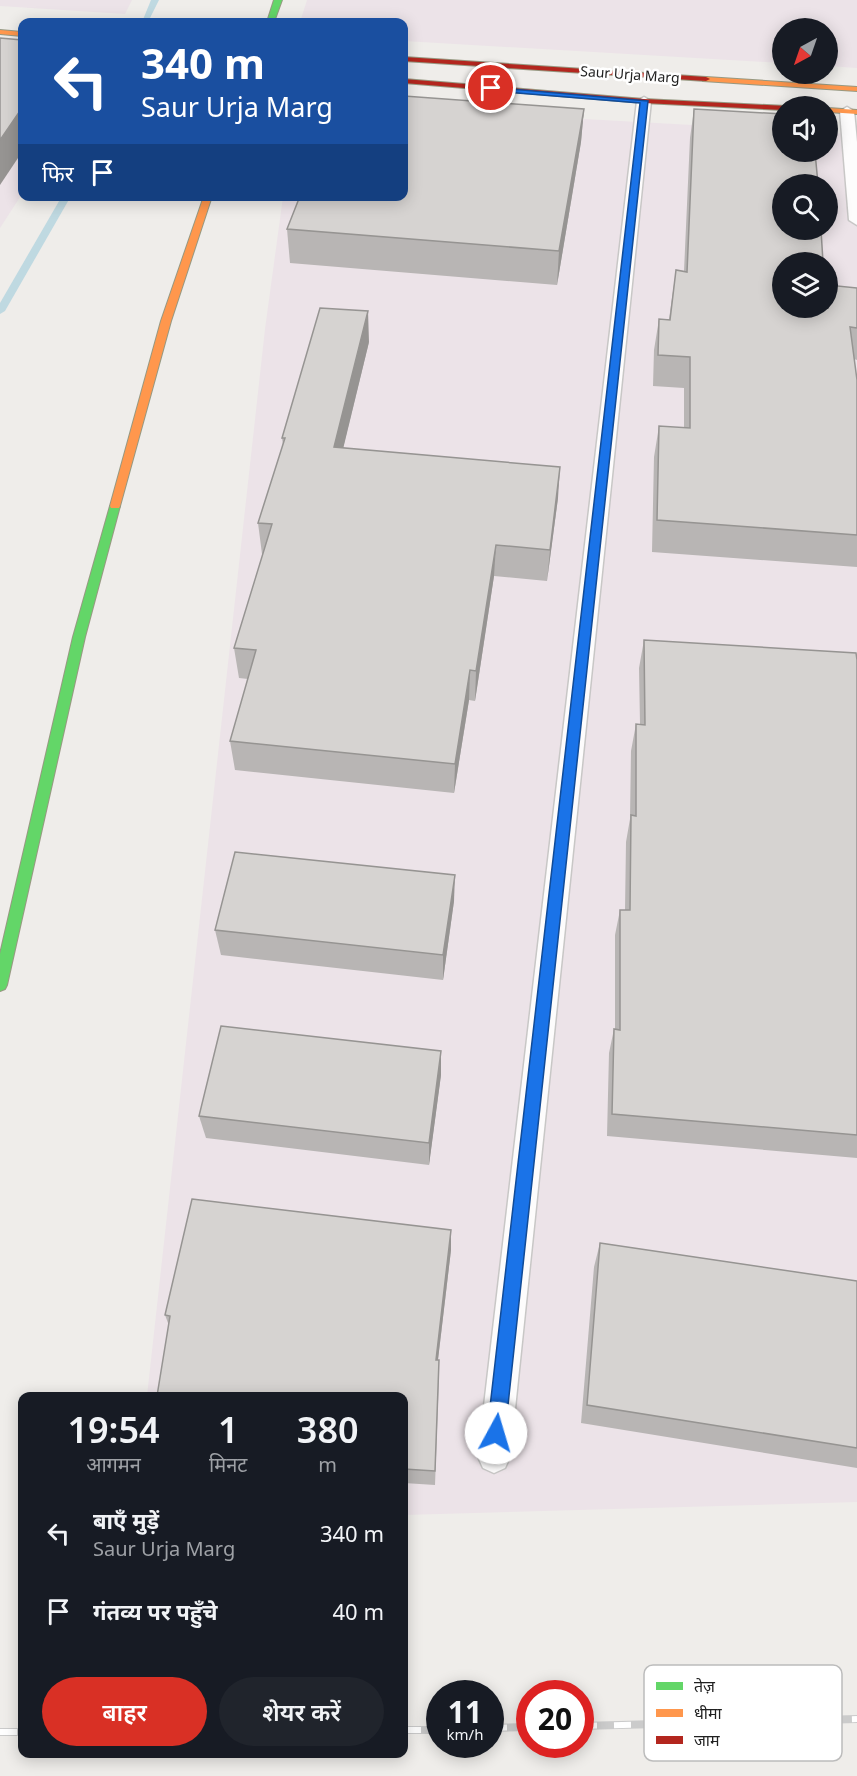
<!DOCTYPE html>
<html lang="hi">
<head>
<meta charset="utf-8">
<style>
	:root { --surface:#171b24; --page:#20242c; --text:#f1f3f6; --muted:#9ea1a6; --accent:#d93025 }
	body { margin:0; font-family:"Noto Sans","Noto Sans Devanagari",sans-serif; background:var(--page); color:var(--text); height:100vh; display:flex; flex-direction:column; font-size:22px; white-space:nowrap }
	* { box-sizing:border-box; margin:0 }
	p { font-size:20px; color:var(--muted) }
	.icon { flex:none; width:33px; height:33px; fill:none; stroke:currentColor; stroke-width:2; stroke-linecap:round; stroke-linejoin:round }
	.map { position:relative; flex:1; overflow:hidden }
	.drawer { position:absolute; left:18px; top:1392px; width:390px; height:366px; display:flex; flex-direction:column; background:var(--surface); border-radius:12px; box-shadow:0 3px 15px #0003 }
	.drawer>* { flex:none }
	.top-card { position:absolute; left:18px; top:18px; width:390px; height:183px; border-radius:12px; box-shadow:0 3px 15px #0003; background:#1a4fa0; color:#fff; overflow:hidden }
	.needle { width:39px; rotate:220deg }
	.buttons { position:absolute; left:772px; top:18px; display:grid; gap:12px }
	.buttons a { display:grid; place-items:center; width:66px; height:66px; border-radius:50%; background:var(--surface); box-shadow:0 3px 15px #0003; font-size:30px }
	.speed { position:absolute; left:426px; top:1680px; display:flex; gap:12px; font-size:30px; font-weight:700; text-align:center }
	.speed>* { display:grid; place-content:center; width:78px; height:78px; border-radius:50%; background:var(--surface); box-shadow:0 3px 15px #0003; line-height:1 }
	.speed small { font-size:15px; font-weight:400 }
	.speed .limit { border:9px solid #d22; background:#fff; color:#111 }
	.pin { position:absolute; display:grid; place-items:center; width:51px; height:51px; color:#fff; margin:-26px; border:3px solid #fff; border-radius:50%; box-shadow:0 2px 6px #0007 }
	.me { position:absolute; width:66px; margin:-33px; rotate:6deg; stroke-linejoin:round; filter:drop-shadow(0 0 4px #0008) }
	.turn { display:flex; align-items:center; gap:21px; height:126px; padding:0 24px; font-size:27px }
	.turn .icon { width:78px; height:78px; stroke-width:2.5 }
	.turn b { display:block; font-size:42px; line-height:51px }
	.then { display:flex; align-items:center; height:57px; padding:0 24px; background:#0003; gap:12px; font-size:22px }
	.eta { display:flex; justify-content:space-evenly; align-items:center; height:102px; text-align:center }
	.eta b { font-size:36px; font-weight:600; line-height:42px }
	.button { display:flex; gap:12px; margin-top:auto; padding:12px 24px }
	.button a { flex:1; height:69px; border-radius:36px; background:var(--accent); color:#fff; font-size:24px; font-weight:600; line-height:69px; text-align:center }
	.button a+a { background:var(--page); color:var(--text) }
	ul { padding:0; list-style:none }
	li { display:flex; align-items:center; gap:18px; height:78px; padding:0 24px }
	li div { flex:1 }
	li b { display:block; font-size:22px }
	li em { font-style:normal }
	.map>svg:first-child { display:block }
	.industrial { fill:#ece3e8; fill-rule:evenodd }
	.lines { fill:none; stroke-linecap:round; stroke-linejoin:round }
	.stream { fill:#bfd9e1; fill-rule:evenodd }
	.lane-casing { stroke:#c8c7c6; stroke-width:3 }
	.fast-casing { stroke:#979982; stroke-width:2 }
	.slow-casing { stroke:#979982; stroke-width:2 }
	.jam-casing { stroke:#979982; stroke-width:2 }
	.lane { fill:#fdfcfc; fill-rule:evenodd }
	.fast { fill:#63d668; fill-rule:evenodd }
	.slow { fill:#ff974d; fill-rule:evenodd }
	.jam { fill:#b3261e; fill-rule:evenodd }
	.rail-casing { stroke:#cbcbcb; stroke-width:8 }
	.rail { stroke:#fff; stroke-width:6; stroke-dasharray:17; stroke-linecap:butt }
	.wall { fill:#b8b5b4 }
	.shaded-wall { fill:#969492 }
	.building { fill:#d6d3d1; stroke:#969492; stroke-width:1.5 }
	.route { fill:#1a73e8; stroke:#114b97; stroke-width:1.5 }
	.labels { text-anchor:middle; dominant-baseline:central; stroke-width:5; stroke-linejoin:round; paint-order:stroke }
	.far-street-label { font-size:14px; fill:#212121; stroke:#fff }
	.key { fill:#fff; stroke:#bcbcbc; stroke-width:1.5 }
	.key-label { font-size:16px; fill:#212121 }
</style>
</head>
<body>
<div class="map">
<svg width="857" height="1776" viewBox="0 0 857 1776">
	<rect width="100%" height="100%" fill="#efedea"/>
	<!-- industrial -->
	<g class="industrial">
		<path d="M0,0H132L125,14L0,6Z"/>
		<path d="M307,0H857V68L828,66V28H783V63L404,41V22H300Z"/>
		<path d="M0,83L22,84V194L0,228Z"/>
		<path d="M404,109L783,130V152H828V133L857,134V1502L404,1515V1396H147L265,329L283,197L404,196ZM783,184H828V230H783ZM783,262H828V308H783Z"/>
	</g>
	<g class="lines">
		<!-- stream -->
		<g class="stream">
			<path d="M151,0H159L148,22H142Z"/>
			<path d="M62,196H71L5,311L0,314V303Z"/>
		</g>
		<!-- lane casing -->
		<g class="lane-casing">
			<g id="lane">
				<path d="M644,97L651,101L510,1457L505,1468L494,1473L483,1468L478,1457L637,101Z"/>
				<path d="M847,107L854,111L857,142V225L849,220L840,111Z"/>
			</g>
		</g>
		<!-- fast casing -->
		<g class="fast-casing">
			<g id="fast">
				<path d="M274,0H282L274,22H267Z"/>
				<path d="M115,503L120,506L85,637L7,985L5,989L0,991V954L73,637L110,506Z"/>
			</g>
		</g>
		<!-- slow casing -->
		<g class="slow-casing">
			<g id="slow">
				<path d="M0,30L22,32V36L0,34Z"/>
				<path d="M706,77L857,87V91L703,81L702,79Z"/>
				<path d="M828,108L857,110V114L828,112Z"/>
				<path d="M204,196H212L171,321L120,506L119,508H111L110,506L161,321Z"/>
			</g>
		</g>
		<!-- jam casing -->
		<g class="jam-casing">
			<g id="jam">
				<path d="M404,57L706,77L710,79L706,81L404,61Z"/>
				<path d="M404,79L644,99L786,106H783V110L644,103L404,83Z"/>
			</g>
		</g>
		<!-- lane -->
		<use href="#lane" class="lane"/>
		<!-- fast -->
		<use href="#fast" class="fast"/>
		<!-- slow -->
		<use href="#slow" class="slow"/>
		<!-- jam -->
		<use href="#jam" class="jam"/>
		<!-- rail casing -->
		<g class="rail-casing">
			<g id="rail">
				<path d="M580,1726L857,1719"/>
				<path d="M490,1728L530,1727"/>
				<path d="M404,1730H440"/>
				<path d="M0,1732H22"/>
			</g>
		</g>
		<!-- rail -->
		<use href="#rail" class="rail"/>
	</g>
	<!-- wall -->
	<g class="wall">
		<path d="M584,109L581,142L557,285L290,263L287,229Z"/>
		<path d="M694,109L783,308L857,288V360L854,359L857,380V567L652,552L654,457L659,426L684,428V388L653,386L654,350L659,319H669L676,270L684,271L690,138Z"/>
		<path d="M369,342L343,448L558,498L547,581L494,576L475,701L469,700L454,793L235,770L230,741L248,679L239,678L234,648L263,554H262L258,523L283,445L282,438Z"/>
		<path d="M644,640L857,660V1158L607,1136L609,1053L614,1029H615V935L620,910H625L626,842L630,819L631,751L636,724H640L639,668Z"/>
		<path d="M454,901L443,980L221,955L215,930Z"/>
		<path d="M441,1075L429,1165L206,1138L199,1116Z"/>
		<path d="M600,1243L857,1281V1468L581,1423L594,1267Z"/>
		<path d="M451,1250L438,1360L439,1376L435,1485L404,1483V1396L168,1323L165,1315Z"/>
	</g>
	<!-- shaded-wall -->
	<g class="shaded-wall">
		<path d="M22,108V152L0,185V140Z"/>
		<path d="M584,109L581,142L557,285L559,251Z"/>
		<path d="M368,311L369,342L336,478L334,447Z"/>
		<path d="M560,467L558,498L547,581L550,550Z"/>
		<path d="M496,545L494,576L475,701L476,671Z"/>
		<path d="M470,670L469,700L454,793L455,764Z"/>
		<path d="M455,875L454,901L443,980V955Z"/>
		<path d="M441,1051V1075L429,1165V1143Z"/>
		<path d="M451,1230V1250L436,1376V1360Z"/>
	</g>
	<!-- building -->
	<g class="building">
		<path d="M0,38L22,40V108L0,140Z"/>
		<path d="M404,96L584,109L559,251L287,229L300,196H404Z"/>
		<path d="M694,109L783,114V152H815L818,184H783V230H821L823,262H783V308H828V285L857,288V328L850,327L857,380V535L657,520L659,426L690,428V357L658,355L659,319L670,320L676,270L687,272Z"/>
		<path d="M320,308L368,311L334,447L560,467L550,550L496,545L476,671L470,670L455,764L230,741L256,650L234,648L272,524L258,523L285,438H282Z"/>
		<path d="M644,640L856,653L857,660V1135L612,1114L614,1029L620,1030V910H630L631,815L636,816V724L645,725Z"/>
		<path d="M235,852L455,875L443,955L215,930Z"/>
		<path d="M221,1026L441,1051L429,1143L199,1116Z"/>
		<path d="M192,1199L451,1230L436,1360H439L435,1471L404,1469V1396H157L170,1316L165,1315Z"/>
		<path d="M600,1243L857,1281V1448L587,1405Z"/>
	</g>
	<!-- route -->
	<path class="route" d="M488,87L648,101L505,1433L502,1439L496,1442L490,1439L487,1433L640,103L491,91Z"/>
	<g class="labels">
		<!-- far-street labels -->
		<g class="far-street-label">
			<text transform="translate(630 74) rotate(4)">Saur Urja Marg</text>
		</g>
	</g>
	<!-- legend -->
	<rect x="644" y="1665" width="198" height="96" rx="9" class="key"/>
	<rect x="656" y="1682" width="27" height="8" fill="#63d668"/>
	<rect x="656" y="1709" width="27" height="8" fill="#ff974d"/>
	<rect x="656" y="1736" width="27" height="8" fill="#b3261e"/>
	<g class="key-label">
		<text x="694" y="1692">तेज़</text>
		<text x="694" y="1719">धीमा</text>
		<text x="694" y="1746">जाम</text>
	</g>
</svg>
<div class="buttons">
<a><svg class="needle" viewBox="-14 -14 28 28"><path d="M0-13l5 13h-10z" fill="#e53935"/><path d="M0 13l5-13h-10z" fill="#9ea1a6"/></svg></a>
<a><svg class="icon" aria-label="sound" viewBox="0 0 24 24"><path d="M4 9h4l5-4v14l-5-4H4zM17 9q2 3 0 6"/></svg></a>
<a><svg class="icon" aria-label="search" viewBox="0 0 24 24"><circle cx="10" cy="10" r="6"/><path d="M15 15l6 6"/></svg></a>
<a><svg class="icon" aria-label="layers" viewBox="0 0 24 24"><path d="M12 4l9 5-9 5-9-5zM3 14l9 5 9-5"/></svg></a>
</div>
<div class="speed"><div>11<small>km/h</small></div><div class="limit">20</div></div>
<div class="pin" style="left:491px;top:88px;background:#d93025"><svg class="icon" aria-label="arrive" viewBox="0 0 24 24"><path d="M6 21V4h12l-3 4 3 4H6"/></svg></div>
<svg class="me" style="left:496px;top:1433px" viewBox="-20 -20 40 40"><circle r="19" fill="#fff"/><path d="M0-13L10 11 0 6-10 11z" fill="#1a73e8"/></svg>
<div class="top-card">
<div class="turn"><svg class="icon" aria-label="left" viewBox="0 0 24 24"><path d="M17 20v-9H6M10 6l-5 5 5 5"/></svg><div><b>340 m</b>Saur Urja Marg</div></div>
<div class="then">फिर<svg class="icon" aria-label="arrive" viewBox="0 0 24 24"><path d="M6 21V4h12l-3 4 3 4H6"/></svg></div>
</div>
<section class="drawer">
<div class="eta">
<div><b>19:54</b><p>आगमन</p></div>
<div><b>1</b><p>मिनट</p></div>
<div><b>380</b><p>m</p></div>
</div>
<ul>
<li><svg class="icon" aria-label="left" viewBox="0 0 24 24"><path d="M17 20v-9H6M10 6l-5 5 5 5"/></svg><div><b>बाएँ मुड़ें</b><p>Saur Urja Marg</p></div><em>340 m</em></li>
<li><svg class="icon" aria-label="arrive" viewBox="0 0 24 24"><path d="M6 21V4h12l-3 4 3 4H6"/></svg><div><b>गंतव्य पर पहुँचे</b></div><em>40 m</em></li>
</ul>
<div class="button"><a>बाहर</a><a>शेयर करें</a></div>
</section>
</div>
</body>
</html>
